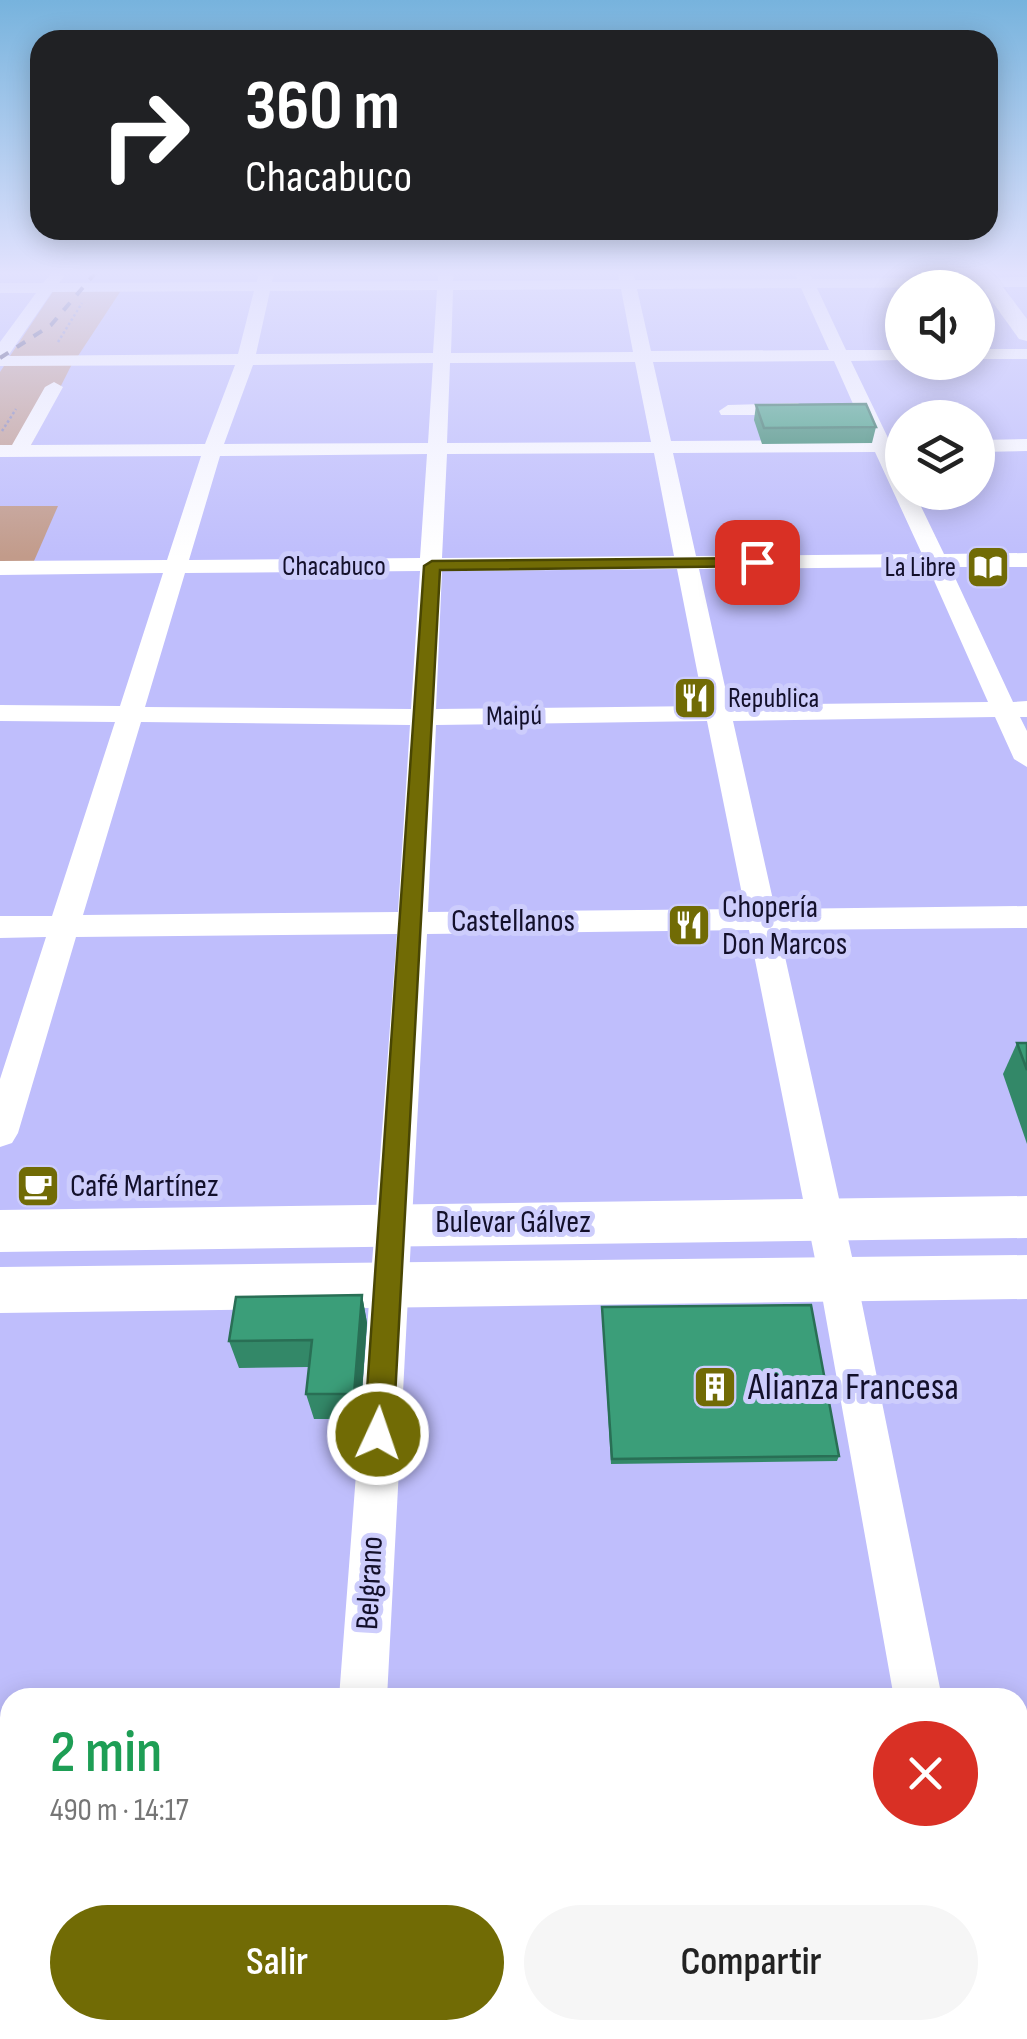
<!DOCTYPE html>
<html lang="es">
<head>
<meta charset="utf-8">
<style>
	:root { --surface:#fff; --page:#f6f6f6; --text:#222; --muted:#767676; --accent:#716b05 }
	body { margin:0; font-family:"Sofia Sans Condensed",sans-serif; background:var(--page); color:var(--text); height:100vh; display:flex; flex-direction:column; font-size:38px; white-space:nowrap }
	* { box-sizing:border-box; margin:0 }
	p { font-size:32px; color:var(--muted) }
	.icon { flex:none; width:55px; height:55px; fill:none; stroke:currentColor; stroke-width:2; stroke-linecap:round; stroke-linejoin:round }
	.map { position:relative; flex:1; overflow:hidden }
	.drawer { position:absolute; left:0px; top:1688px; width:1028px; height:352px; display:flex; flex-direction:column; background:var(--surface); border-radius:30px 30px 0 0; box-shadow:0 5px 25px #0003 }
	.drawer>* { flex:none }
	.banner { position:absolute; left:30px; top:30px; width:968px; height:210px; border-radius:30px; box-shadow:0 5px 25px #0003; background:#202124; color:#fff; overflow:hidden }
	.controls { position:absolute; left:885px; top:270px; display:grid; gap:20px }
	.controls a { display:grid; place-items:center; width:110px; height:110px; border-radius:50%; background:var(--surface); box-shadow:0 5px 25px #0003; font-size:50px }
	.pin { position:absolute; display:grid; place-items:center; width:85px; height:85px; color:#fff; margin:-42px; border-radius:20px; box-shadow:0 5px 15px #0006 }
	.me { position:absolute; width:110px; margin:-55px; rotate:3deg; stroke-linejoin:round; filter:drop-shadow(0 0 8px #0008) }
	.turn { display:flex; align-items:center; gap:35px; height:210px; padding:0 50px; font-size:45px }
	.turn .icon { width:130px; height:130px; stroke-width:2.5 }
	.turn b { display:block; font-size:70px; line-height:85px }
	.round { display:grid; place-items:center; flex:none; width:105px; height:105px; border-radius:52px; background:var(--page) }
	.head { display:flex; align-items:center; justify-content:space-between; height:170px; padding:0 50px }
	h1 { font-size:60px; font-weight:600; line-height:75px; color:#1e9e55 }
	.action { display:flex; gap:20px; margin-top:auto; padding:20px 50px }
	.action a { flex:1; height:115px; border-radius:60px; background:var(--accent); color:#fff; font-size:40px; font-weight:600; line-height:115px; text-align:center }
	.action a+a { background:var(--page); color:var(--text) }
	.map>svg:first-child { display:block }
	.green { fill:#c29b8a }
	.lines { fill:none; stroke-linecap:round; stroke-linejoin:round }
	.path { stroke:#807fb0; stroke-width:2.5; stroke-dasharray:2.5 2.5; stroke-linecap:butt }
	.minor { fill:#fff; fill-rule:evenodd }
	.major { fill:#fff; fill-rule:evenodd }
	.rail { stroke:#4d4a71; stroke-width:4; stroke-dasharray:10 10; stroke-linecap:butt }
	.wall { fill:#338868 }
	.shaded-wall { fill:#296f55 }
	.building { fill:#3b9e79; stroke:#296f55; stroke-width:2.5 }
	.route { fill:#716b05; stroke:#494603; stroke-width:2.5 }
	.labels { text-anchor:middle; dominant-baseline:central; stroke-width:10; stroke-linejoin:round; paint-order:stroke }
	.far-street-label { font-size:28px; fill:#13102b; stroke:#cdcdfc }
	.far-poi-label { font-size:28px; fill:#13102b; stroke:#cdcdfc; text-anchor:end }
	.poi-label { font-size:32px; fill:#13102b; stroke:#cdcdfc; text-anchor:start }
	.street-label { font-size:32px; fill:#13102b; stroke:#cdcdfc }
	.near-poi-label { font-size:38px; fill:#13102b; stroke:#cdcdfc; text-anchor:start }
</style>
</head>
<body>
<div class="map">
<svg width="1027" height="2039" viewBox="0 0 1027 2039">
	<rect width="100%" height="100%" fill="#bfbefc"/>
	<!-- green -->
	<g class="green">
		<path d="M122,289L76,359H8L54,290Z"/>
		<path d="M73,362L31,445L0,446V372L6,363Z"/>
		<path d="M0,506H58L34,561L0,562Z"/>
	</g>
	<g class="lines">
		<!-- path -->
		<g class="path">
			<path d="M58,342L82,303"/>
			<path d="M2,431L16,409"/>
		</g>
		<!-- minor -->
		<g class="minor">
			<path d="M54,271L65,275L59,283L257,282L259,271H275L272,282L438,281V271H454L453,281L619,280L617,271H633L635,280L797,279L793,271H809L812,279L1027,277V287L817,288L846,350H902V360L851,361L889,440H902V452H894L902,469V492H914L944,554L1027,553V567H950L1013,702L1027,701V717H1020L1027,731V767L1014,759L995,717L733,721L775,909L1027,906V928L779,930L857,1279L942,1698H894L819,1279L749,930L427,934L387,1698H339L397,934L76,937L18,1133L12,1143L0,1147V1079L46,937L0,938V916H52L115,722L0,721V705L120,706L163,573L0,575V561L167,560L201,456L0,457V445H12L45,387L54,382L63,387L31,445L205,444L235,365L0,366V342L36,293H0V283H43ZM801,288L829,350L651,351L637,289ZM621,289L633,352L451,353L453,290ZM437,290L433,353L256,354L270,291ZM254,291L238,354L8,356L52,292ZM834,361L869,440L671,441L653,362ZM635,362L651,442L447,443L450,363ZM433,363L428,443L224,444L253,365ZM875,452L922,554L696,556L673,453ZM654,453L674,556L442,558L447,454ZM427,454L420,558L189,560L220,456ZM928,567L988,702L729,705L699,569ZM677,569L704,706L436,709L442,571ZM420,571L411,709L145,707L185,573ZM707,721L745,909L428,912L436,725ZM141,722L410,725L398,912L83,915Z"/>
			<rect x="978" y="349" width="49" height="10"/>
			<path d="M728,405L798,403L807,409L798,415H721L719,411Z"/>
			<path d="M1027,439V451L978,452V440Z"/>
			<rect x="1018" y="1767" width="9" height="50"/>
			<rect x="0" y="1791" width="10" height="50"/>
			<path d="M319,2030H375L374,2039H318Z"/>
			<path d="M958,2030H1014L1016,2039H960Z"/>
		</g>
		<!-- major -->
		<g class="major">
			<path d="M970,271H991L1027,319V341L1019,339Z"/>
			<path d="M1027,1196V1238L0,1252V1210Z"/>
			<path d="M1027,1255V1299L0,1313V1267Z"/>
		</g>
		<!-- rail -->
		<path class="rail" d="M0,358L51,325L97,271"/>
	</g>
	<!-- wall -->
	<g class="wall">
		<path d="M756,405L876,427L872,443L762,444L754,420Z"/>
		<path d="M1017,1043H1027V1144L1003,1074Z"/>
		<path d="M362,1295L367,1323L360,1419H314L306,1394L309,1367L239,1368L229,1341Z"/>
		<path d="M602,1307L839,1456L837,1461L611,1464Z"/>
	</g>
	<!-- shaded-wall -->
	<path class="shaded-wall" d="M362,1295L367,1323L360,1419L354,1394Z"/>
	<!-- building -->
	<g class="building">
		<path d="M866,404L876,427L764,428L756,405Z"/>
		<path d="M1017,1043H1027V1070Z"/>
		<path d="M362,1295L354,1394H306L312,1340L229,1341L236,1297Z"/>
		<path d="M811,1305L839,1456L612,1459L602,1307Z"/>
	</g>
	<!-- sky -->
	<linearGradient id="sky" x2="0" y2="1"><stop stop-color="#77b3dd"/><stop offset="0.49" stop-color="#e2e2fe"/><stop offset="1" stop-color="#e2e2fe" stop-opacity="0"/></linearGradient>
	<rect width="1027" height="557" fill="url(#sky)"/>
	<!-- route -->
	<path class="route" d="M757,558L765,562L763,566L440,570L393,1434L389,1445L378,1449L368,1445L364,1434L424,566L432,561Z"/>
	<!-- icons -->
	<defs>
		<g id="library-square" transform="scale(2.25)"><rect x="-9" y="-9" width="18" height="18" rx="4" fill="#716b05" stroke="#cdcdfc"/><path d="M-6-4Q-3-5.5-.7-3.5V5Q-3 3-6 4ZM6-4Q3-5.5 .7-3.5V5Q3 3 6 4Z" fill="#fff"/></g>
		<g id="restaurant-square" transform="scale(2.25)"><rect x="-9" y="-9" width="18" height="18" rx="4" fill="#716b05" stroke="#cdcdfc"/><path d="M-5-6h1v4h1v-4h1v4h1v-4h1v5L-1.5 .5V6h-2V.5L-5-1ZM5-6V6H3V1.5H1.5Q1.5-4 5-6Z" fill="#fff"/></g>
		<g id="cafe-square" transform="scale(2.25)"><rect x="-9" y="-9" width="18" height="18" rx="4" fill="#716b05" stroke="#cdcdfc"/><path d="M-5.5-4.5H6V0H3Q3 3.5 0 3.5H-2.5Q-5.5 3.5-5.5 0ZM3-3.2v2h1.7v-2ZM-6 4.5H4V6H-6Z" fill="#fff"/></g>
		<g id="building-square" transform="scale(2.25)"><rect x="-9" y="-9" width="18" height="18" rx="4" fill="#716b05" stroke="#cdcdfc"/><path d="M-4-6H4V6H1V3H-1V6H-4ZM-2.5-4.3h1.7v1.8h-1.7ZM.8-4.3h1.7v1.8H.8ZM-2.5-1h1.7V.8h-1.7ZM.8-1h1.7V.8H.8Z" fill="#fff"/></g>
	</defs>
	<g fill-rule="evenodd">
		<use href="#library-square" x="988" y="567"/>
		<use href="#restaurant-square" x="695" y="698"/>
		<use href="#restaurant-square" x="689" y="925"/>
		<use href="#cafe-square" x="38" y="1186"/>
		<use href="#building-square" x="715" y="1387"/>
	</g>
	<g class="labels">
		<!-- far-street labels -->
		<g class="far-street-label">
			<text x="334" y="566">Chacabuco</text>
			<text transform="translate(514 716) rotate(-1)">Maipú</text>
		</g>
		<!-- far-poi labels -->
		<g class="far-poi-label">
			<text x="956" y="567">La Libre</text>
			<text x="728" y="698" text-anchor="start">Republica</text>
		</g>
		<!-- poi labels -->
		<g class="poi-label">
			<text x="722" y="907">Chopería<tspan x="722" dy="37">Don Marcos</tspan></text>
			<text x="70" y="1186">Café Martínez</text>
		</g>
		<!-- street labels -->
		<g class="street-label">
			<text x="513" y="921">Castellanos</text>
			<text x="513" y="1222">Bulevar Gálvez</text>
			<text transform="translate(370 1583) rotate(-87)">Belgrano</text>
		</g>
		<!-- near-poi labels -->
		<g class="near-poi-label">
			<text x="748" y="1387">Alianza Francesa</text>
		</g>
	</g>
</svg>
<div class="controls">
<a><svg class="icon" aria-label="sound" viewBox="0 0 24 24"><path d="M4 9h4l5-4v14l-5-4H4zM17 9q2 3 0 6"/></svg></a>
<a><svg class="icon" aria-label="layers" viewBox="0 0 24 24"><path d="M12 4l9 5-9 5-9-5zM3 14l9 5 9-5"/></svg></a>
</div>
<div class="pin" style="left:757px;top:562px;background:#d93025"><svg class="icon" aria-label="arrive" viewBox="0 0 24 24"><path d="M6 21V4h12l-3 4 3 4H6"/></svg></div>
<svg class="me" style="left:378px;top:1434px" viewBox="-20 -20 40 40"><circle r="17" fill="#716b05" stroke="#fff" stroke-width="3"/><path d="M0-11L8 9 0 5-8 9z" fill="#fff"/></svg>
<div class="banner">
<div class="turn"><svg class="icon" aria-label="right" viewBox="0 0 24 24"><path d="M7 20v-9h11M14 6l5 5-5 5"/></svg><div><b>360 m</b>Chacabuco</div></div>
</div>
<section class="drawer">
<div class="head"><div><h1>2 min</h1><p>490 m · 14:17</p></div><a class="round" style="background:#d93025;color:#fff"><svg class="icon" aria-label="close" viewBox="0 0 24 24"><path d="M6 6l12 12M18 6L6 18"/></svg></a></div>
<div class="action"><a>Salir</a><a>Compartir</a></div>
</section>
</div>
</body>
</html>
